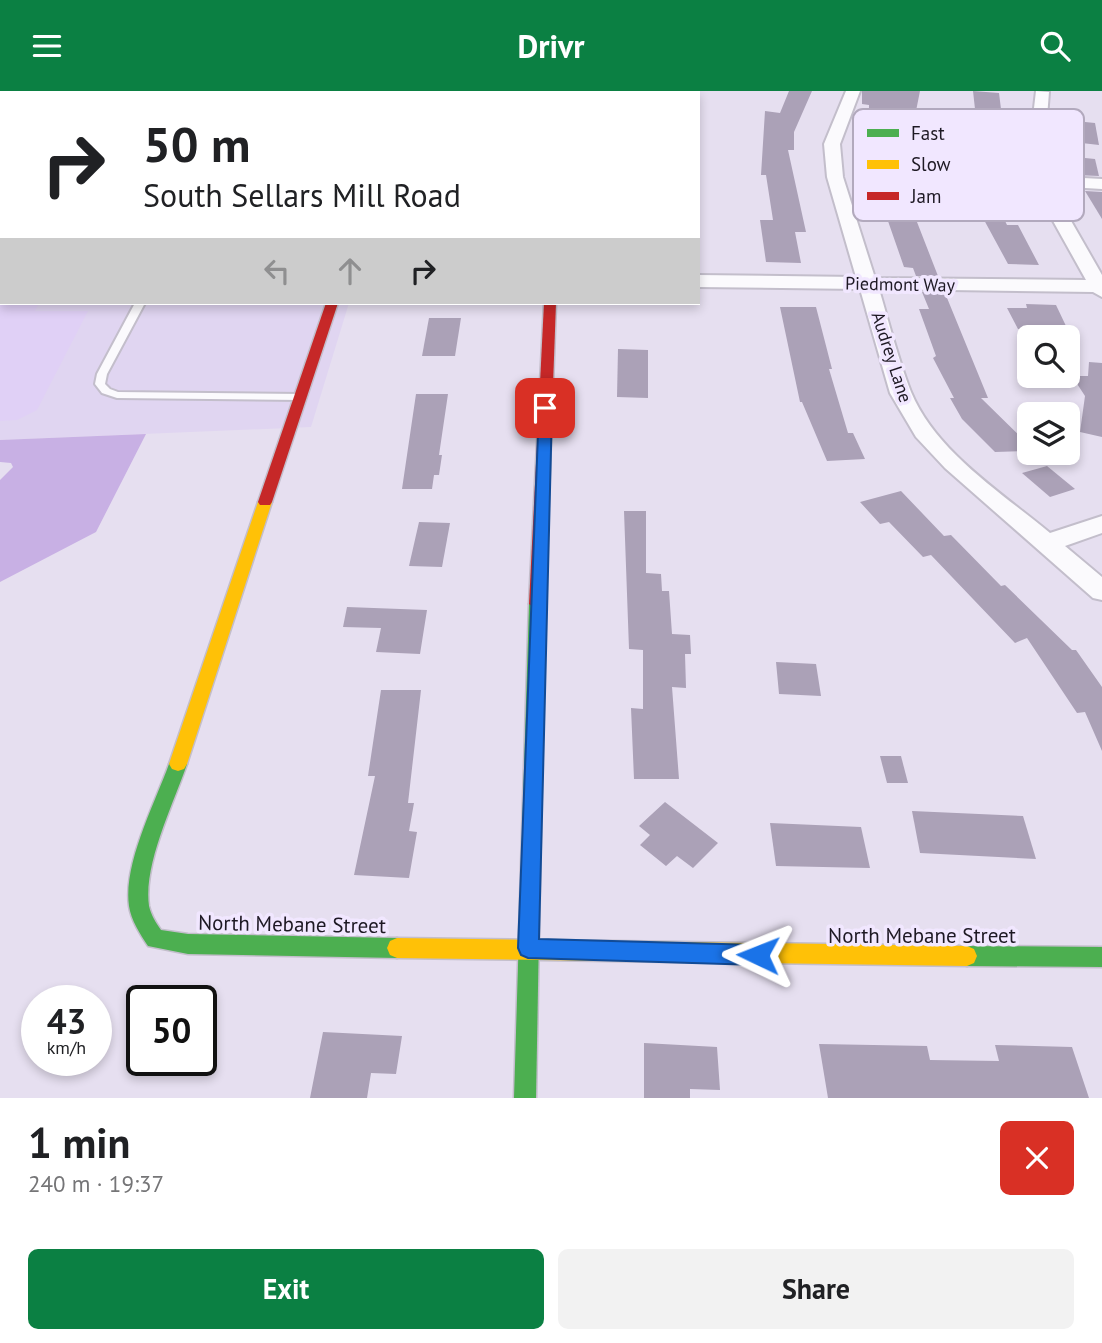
<!DOCTYPE html>
<html lang="en">
<head>
<meta charset="utf-8">
<style>
	:root { --surface:#fff; --page:#f2f2f2; --text:#202124; --muted:#757577; --accent:#0b8043 }
	body { margin:0; font-family:"PT Sans",sans-serif; background:var(--page); color:var(--text); height:100vh; display:flex; flex-direction:column; font-size:26px; white-space:nowrap }
	* { box-sizing:border-box; margin:0 }
	p { font-size:23px; color:var(--muted) }
	.icon { flex:none; width:38px; height:38px; fill:none; stroke:currentColor; stroke-width:2; stroke-linecap:round; stroke-linejoin:round }
	.map { position:relative; height:1007px; overflow:hidden }
	.details { display:flex; flex-direction:column; background:var(--surface); flex:1 }
	.details>* { flex:none }
	.top-card { position:absolute; left:0px; top:0px; width:700px; height:214px; box-shadow:0 4px 10px #0003; background:#fff; color:var(--text); overflow:hidden }
	.buttons { position:absolute; left:1017px; top:234px; display:grid; gap:14px }
	.buttons a { display:grid; place-items:center; width:63px; height:63px; border-radius:10px; background:var(--surface); box-shadow:0 4px 10px #0003; font-size:35px }
	.speed { position:absolute; left:21px; top:894px; display:flex; gap:14px; font-size:35px; font-weight:700; text-align:center }
	.speed>* { display:grid; place-content:center; width:91px; height:91px; border-radius:50%; background:var(--surface); box-shadow:0 4px 10px #0003; line-height:1 }
	.speed small { font-size:18px; font-weight:400 }
	.speed .limit { border:4px solid #111; border-radius:10px; background:#fff; color:#111 }
	.pin { position:absolute; display:grid; place-items:center; width:60px; height:60px; color:#fff; margin:-30px; border-radius:14px; box-shadow:0 4px 10px #0006 }
	.me { position:absolute; width:77px; margin:-38px; rotate:272deg; stroke-linejoin:round; filter:drop-shadow(0 0 5px #0008) }
	.turn { display:flex; align-items:center; gap:24px; height:147px; padding:0 28px; font-size:32px }
	.turn .icon { width:91px; height:91px; stroke-width:2.5 }
	.turn b { display:block; font-size:49px; line-height:60px }
	.lanes { display:flex; align-items:center; height:66px; padding:0 28px; background:#0003; justify-content:center; gap:35px; direction:ltr }
	.lanes .off { opacity:.35 }
	.round { display:grid; place-items:center; flex:none; width:74px; height:74px; border-radius:10px; background:var(--page) }
	.head { display:flex; align-items:center; justify-content:space-between; height:119px; padding:0 28px }
	h1 { font-size:42px; font-weight:600; line-height:52px }
	.button { display:flex; gap:14px; margin-top:auto; padding:14px 28px }
	.button a { flex:1; height:80px; border-radius:10px; background:var(--accent); color:#fff; font-size:28px; font-weight:600; line-height:80px; text-align:center }
	.button a+a { background:var(--page); color:var(--text) }
	header { display:flex; justify-content:space-between; align-items:center; height:91px; padding:0 28px; background:var(--accent); color:#fff; font-size:32px; font-weight:600 }
	.map>svg:first-child { display:block }
	.built { fill:#e0d5f1 }
	.green { fill:#e0d0f6 }
	.forest { fill:#c8b0e4 }
	.building { fill:#aba1b7 }
	.lines { fill:none; stroke-linecap:round; stroke-linejoin:round }
	.lane-casing { stroke:#c3becb; stroke-width:4 }
	.street-casing { stroke:#c3becb; stroke-width:4 }
	.fast-casing { stroke:#c3becb; stroke-width:3 }
	.slow-casing { stroke:#c3becb; stroke-width:3 }
	.jam-casing { stroke:#c3becb; stroke-width:3 }
	.lane { fill:#fbfafd; fill-rule:evenodd }
	.street { fill:#fbfafd; fill-rule:evenodd }
	.fast { fill:#4caf50; fill-rule:evenodd }
	.slow { fill:#ffc107; fill-rule:evenodd }
	.jam { fill:#c62828; fill-rule:evenodd }
	.route { fill:#1a73e8; stroke:#114b97; stroke-width:2 }
	.labels { text-anchor:middle; dominant-baseline:central; stroke-width:7; stroke-linejoin:round; paint-order:stroke }
	.far-street-label { font-size:18px; fill:#1e1924; stroke:#f1e7ff }
	.street-label { font-size:21px; fill:#1e1924; stroke:#f1e7ff }
	.key { fill:#f1e7ff; stroke:#b2a9bd; stroke-width:2 }
	.key-label { font-size:19px; fill:#1e1924 }
</style>
</head>
<body>
<header><svg class="icon" aria-label="menu" viewBox="0 0 24 24"><path d="M4 6h16M4 12h16M4 18h16"/></svg>Drivr<svg class="icon" aria-label="search" viewBox="0 0 24 24"><circle cx="10" cy="10" r="6"/><path d="M15 15l6 6"/></svg></header>
<div class="map">
<svg width="1102" height="1007" viewBox="0 0 1102 1007">
	<rect width="100%" height="100%" fill="#e6dff0"/>
	<!-- built -->
	<path class="built" d="M0,0H409L2,2V212H349L311,336L0,349Z"/>
	<!-- green -->
	<path class="green" d="M0,163L2,212H39L35,220H88L37,319L17,329L0,330Z"/>
	<!-- forest -->
	<path class="forest" d="M146,343L96,441L0,491V389L13,376L11,372L0,371V349Z"/>
	<!-- building -->
	<g class="building">
		<path d="M789,0H812L794,41V59H788L806,141H795L801,172L766,171L760,129H773L766,84H761L765,20L780,22Z"/>
		<path d="M862,0H920L916,20L906,18L902,37H882L910,131H917L938,185H916L913,177L904,176L873,87H868L869,14L862,13Z"/>
		<path d="M973,0L999,2L1002,26H996L998,41L994,64L995,87H988L991,95H988L1007,134H1018L1039,174L1008,173L977,116H972L958,84L964,85L958,71V57L965,58L971,32L970,17L975,18Z"/>
		<path d="M1075,30L1095,32L1099,54L1073,51Z"/>
		<path d="M1065,65L1095,68L1099,85L1076,84Z"/>
		<path d="M1085,100L1102,101V128Z"/>
		<path d="M922,201L945,202L988,307H981L1029,354V360L995,361L962,328L950,307H954L933,267L936,265L919,218H929Z"/>
		<path d="M1026,213L1056,214L1066,235H1061L1064,239L1018,238L1007,217H1027Z"/>
		<path d="M780,216H816L832,278H829L848,342H853L865,368L827,370L802,311H800Z"/>
		<path d="M429,227H461L455,265H422Z"/>
		<path d="M618,258L648,259V307L617,306Z"/>
		<path d="M1089,271L1102,272V346L1080,341L1085,305L1072,285H1088Z"/>
		<path d="M416,303H448L439,364H442L439,384H434L432,398H402Z"/>
		<path d="M1047,375L1075,398L1050,406L1022,382Z"/>
		<path d="M901,400L944,445L951,444L1001,495L1005,494L1072,559H1076L1102,596V660L1085,621L1077,622L1027,547L1015,552L931,464L923,466L889,431L880,433L860,411Z"/>
		<path d="M624,420H646V482L661,483L662,500H669L672,543L690,544L691,563H685L686,597L672,596L679,688H634L631,617L643,618V559L629,558Z"/>
		<path d="M419,431L450,432L442,476L409,475Z"/>
		<path d="M347,516L427,519L420,563L376,561L381,537L343,536Z"/>
		<path d="M776,571L816,573L821,605L779,603Z"/>
		<path d="M381,599H421L408,712H414L409,740L417,741L409,787L354,784L375,685H368Z"/>
		<path d="M880,665H901L908,692H887Z"/>
		<path d="M665,711L718,752L693,777L677,765L666,775L640,754L650,744L639,735Z"/>
		<path d="M912,720L1023,725L1036,768L920,762Z"/>
		<path d="M770,732L861,736L870,777L776,775Z"/>
		<path d="M323,941L402,945L396,983L371,982L367,1007H310Z"/>
		<path d="M644,952L717,956L720,999L690,998V1007H644Z"/>
		<path d="M819,953L927,955L930,969L999,970L995,954L1072,956L1089,1007H828Z"/>
	</g>
	<g class="lines">
		<!-- lane casing -->
		<g class="lane-casing">
			<g id="lane">
				<path d="M6,0H13L5,2Z"/>
				<rect x="0" y="40" width="2" height="5"/>
				<rect x="0" y="71" width="2" height="11"/>
				<path d="M135,212H145L107,283L105,293L110,298L118,301L301,303L306,306L301,309L117,307L102,302L95,293L97,283Z"/>
			</g>
		</g>
		<!-- street casing -->
		<g class="street-casing">
			<g id="street">
				<path d="M385,0H399L384,2Z"/>
				<path d="M846,0H860L840,53L843,86L875,187L1086,189L1038,103L1027,77L1036,0L1049,1L1043,77L1046,85L1102,88V98L1051,95L1102,184V206L1093,201L879,198C889,232 898,268 911,301C936,361 1002,402 1050,442L1102,425V442L1065,455L1102,486V509L1093,507L945,377L916,346L890,302L860,198L698,196V184L856,186L827,86L824,53Z"/>
			</g>
		</g>
		<!-- fast casing -->
		<g class="fast-casing">
			<g id="fast">
				<path d="M598,0H606L597,2Z"/>
				<path d="M537,507L545,513L536,1007H514L529,513Z"/>
				<path d="M178,666L184,668L187,673C174,712 143,773 149,815C151,824 156,832 161,839L188,843L397,847L404,850L407,857L404,864L397,867L188,863L148,855C140,843 131,829 129,815C123,773 155,712 169,673L172,668Z"/>
				<path d="M967,855L1102,856V876L967,875L960,872L957,865L960,858Z"/>
			</g>
		</g>
		<!-- slow casing -->
		<g class="slow-casing">
			<g id="slow">
				<path d="M265,406L272,411L187,673L184,678L178,680L172,678L169,673L258,411Z"/>
				<path d="M397,847L967,855L974,858L977,865L974,872L967,875L397,867L390,864L387,857L390,850Z"/>
			</g>
		</g>
		<!-- jam casing -->
		<g class="jam-casing">
			<g id="jam">
				<path d="M326,212H338L272,411L270,414H260L258,411Z"/>
				<path d="M544,212H556L545,513L537,519L529,513Z"/>
			</g>
		</g>
		<!-- lane -->
		<use href="#lane" class="lane"/>
		<!-- street -->
		<use href="#street" class="street"/>
		<!-- fast -->
		<use href="#fast" class="fast"/>
		<!-- slow -->
		<use href="#slow" class="slow"/>
		<!-- jam -->
		<use href="#jam" class="jam"/>
	</g>
	<!-- route -->
	<path class="route" d="M545,313L552,317L539,848L758,854L766,857L769,864L766,871L758,874L528,867L521,864L518,857L539,317Z"/>
	<g class="labels">
		<!-- far-street labels -->
		<g class="far-street-label">
			<text transform="translate(900 193) rotate(1)">Piedmont Way</text>
			<text transform="translate(892 266) rotate(72)">Audrey Lane</text>
		</g>
		<!-- street labels -->
		<g class="street-label">
			<text transform="translate(292 833) rotate(1)">North Mebane Street</text>
			<text x="922" y="844">North Mebane Street</text>
		</g>
	</g>
	<!-- legend -->
	<rect x="853" y="18" width="231" height="112" rx="10" class="key"/>
	<rect x="867" y="38" width="32" height="8" fill="#4caf50"/>
	<rect x="867" y="69" width="32" height="9" fill="#ffc107"/>
	<rect x="867" y="101" width="32" height="8" fill="#c62828"/>
	<g class="key-label">
		<text x="911" y="49">Fast</text>
		<text x="911" y="80">Slow</text>
		<text x="911" y="112">Jam</text>
	</g>
</svg>
<div class="buttons">
<a><svg class="icon" aria-label="search" viewBox="0 0 24 24"><circle cx="10" cy="10" r="6"/><path d="M15 15l6 6"/></svg></a>
<a><svg class="icon" aria-label="layers" viewBox="0 0 24 24"><path d="M12 4l9 5-9 5-9-5zM3 14l9 5 9-5"/></svg></a>
</div>
<div class="speed"><div>43<small>km/h</small></div><div class="limit">50</div></div>
<div class="pin" style="left:545px;top:317px;background:#d93025"><svg class="icon" aria-label="arrive" viewBox="0 0 24 24"><path d="M6 21V4h12l-3 4 3 4H6"/></svg></div>
<svg class="me" style="left:758px;top:864px" viewBox="-20 -20 40 40"><path d="M0-17L14 15 0 8-14 15z" fill="#1a73e8" stroke="#fff" stroke-width="4"/></svg>
<div class="top-card">
<div class="turn"><svg class="icon" aria-label="right" viewBox="0 0 24 24"><path d="M7 20v-9h11M14 6l5 5-5 5"/></svg><div><b>50 m</b>South Sellars Mill Road</div></div>
<div class="lanes"><svg class="icon off" aria-label="left" viewBox="0 0 24 24"><path d="M17 20v-9H6M10 6l-5 5 5 5"/></svg><svg class="icon off" aria-label="ahead" viewBox="0 0 24 24"><path d="M12 20V5M6 11l6-6 6 6"/></svg><svg class="icon" aria-label="right" viewBox="0 0 24 24"><path d="M7 20v-9h11M14 6l5 5-5 5"/></svg></div>
</div>
</div>
<section class="details">
<div class="head"><div><h1>1 min</h1><p>240 m · 19:37</p></div><a class="round" style="background:#d93025;color:#fff"><svg class="icon" aria-label="close" viewBox="0 0 24 24"><path d="M6 6l12 12M18 6L6 18"/></svg></a></div>
<div class="button"><a>Exit</a><a>Share</a></div>
</section>
</body>
</html>
